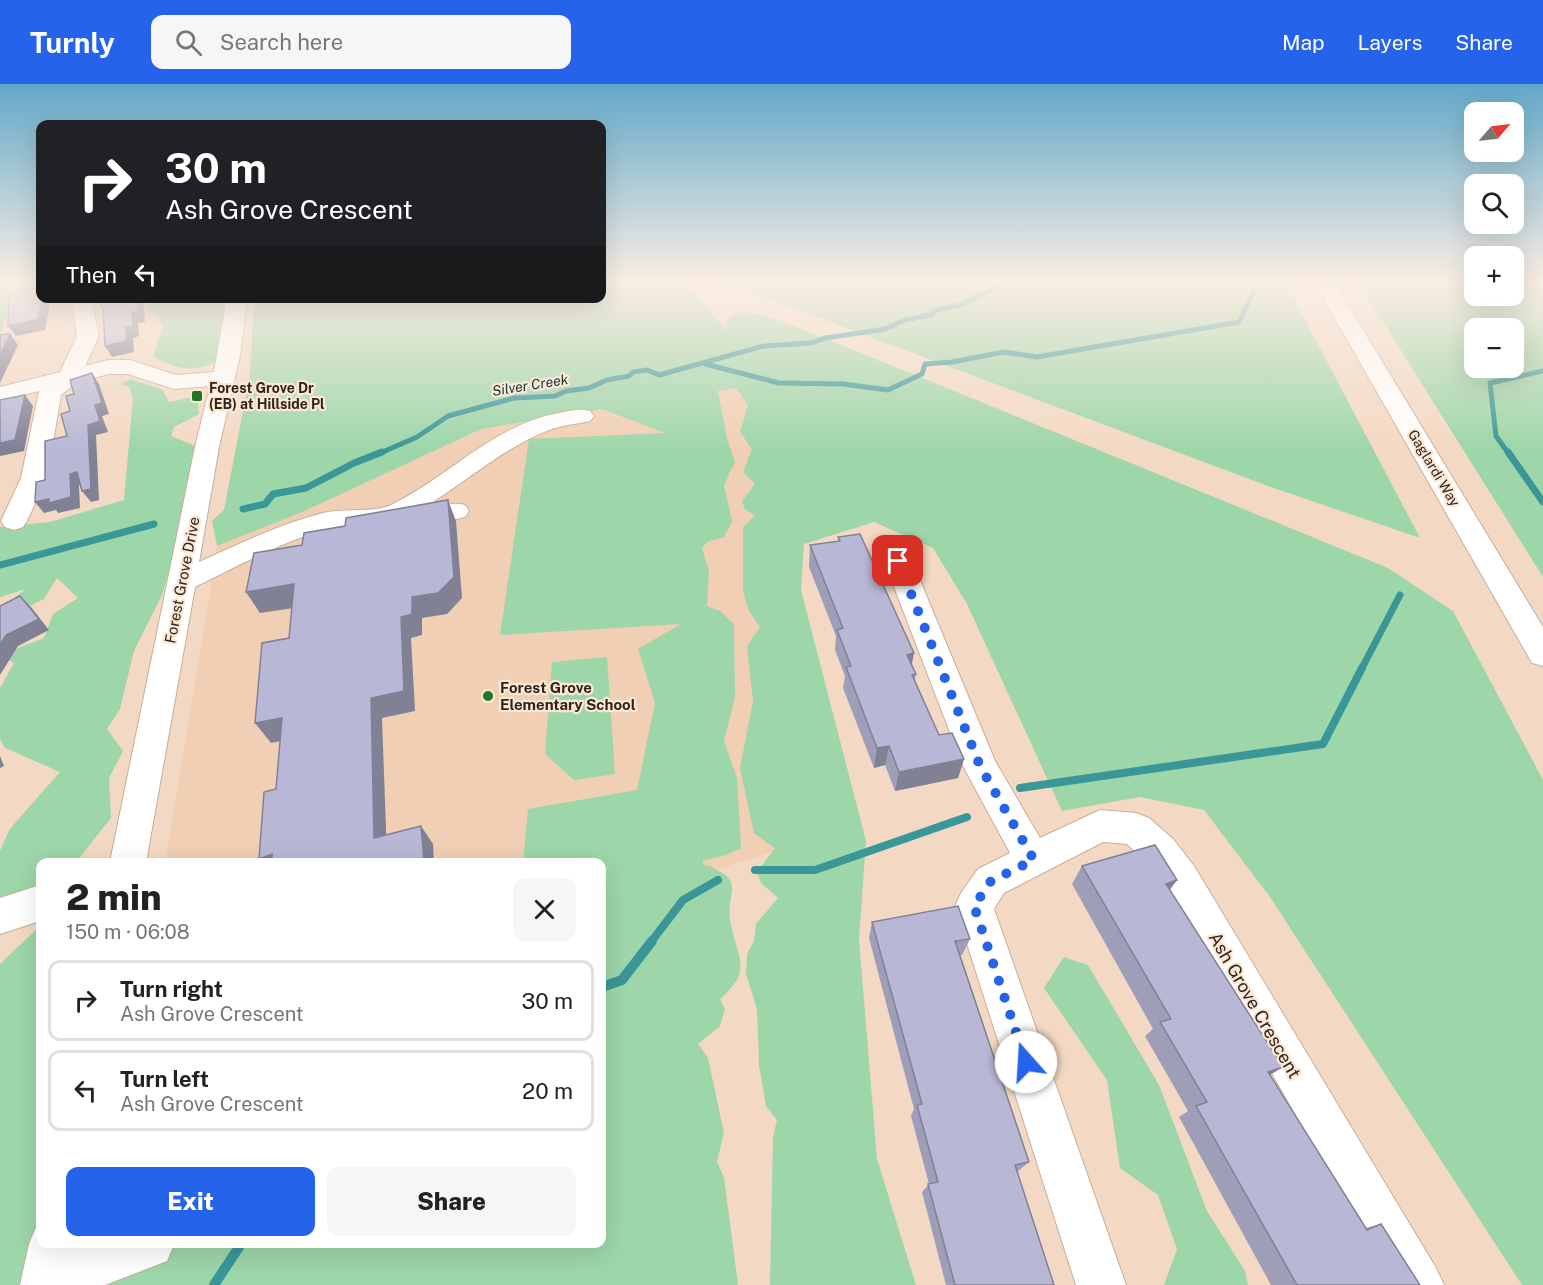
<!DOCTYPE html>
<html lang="en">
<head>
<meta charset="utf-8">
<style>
	:root { --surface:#fff; --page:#f6f6f6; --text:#222; --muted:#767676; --line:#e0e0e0; --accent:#2563eb }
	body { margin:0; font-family:"Public Sans",sans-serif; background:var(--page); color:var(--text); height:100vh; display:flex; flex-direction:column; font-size:22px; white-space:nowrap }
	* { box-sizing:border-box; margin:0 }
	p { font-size:20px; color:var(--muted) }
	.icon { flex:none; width:33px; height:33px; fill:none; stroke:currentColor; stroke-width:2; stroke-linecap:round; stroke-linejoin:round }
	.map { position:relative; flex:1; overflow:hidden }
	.sheet { position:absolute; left:36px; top:774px; width:570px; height:390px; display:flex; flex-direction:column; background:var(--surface); border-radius:12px; box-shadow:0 6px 24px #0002 }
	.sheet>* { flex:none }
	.top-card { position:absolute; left:36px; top:36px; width:570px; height:183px; border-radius:12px; box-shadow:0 6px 24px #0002; background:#202124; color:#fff; overflow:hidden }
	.needle { width:39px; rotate:62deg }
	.tools { position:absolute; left:1464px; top:18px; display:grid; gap:12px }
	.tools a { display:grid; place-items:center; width:60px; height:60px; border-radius:12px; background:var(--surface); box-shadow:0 6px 24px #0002; font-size:30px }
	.pin { position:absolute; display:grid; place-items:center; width:51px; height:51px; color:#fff; margin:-26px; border-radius:12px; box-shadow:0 3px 9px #0006 }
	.me { position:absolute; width:66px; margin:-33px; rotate:341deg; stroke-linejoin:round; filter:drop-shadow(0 0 4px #0008) }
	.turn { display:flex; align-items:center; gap:21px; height:126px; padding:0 30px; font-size:27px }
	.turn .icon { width:78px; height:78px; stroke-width:2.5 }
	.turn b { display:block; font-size:42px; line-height:51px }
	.then { display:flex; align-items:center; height:57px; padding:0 30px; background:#0003; gap:12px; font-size:22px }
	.round { display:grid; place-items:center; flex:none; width:63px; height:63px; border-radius:12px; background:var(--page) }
	.summary { display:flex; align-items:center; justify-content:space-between; height:102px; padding:0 30px }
	h1 { font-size:36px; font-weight:800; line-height:45px }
	.primary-button { display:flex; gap:12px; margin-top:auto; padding:12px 30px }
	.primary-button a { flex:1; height:69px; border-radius:12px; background:var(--accent); color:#fff; font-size:24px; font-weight:800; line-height:69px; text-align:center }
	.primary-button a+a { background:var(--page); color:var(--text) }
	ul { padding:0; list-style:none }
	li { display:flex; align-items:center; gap:18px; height:81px; margin:0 12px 9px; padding:0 18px; border:3px solid var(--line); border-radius:12px }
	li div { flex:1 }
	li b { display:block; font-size:22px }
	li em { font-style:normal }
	header { display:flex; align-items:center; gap:36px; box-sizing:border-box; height:84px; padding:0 30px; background:var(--accent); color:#fff }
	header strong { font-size:28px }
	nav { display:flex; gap:33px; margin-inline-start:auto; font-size:21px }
	.search { width:420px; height:54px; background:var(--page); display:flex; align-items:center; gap:15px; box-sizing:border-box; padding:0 21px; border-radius:12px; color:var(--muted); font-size:22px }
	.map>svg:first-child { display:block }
	.built { fill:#f0cfb4 }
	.green { fill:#9dd6a9; fill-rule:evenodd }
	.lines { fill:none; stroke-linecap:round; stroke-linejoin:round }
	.stream-far3 { stroke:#399798; stroke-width:5 }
	.stream-far2 { stroke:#399798; stroke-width:7 }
	.stream-far1 { stroke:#399798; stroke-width:8 }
	.stream { stroke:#399798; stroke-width:10 }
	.minor-casing { stroke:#c8ae99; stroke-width:2 }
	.major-casing { stroke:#c8ae99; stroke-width:2 }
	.minor { fill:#fff; fill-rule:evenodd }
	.major { fill:#fff; fill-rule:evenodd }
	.wall { fill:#9e9eb8 }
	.shaded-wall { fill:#818196 }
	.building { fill:#b8b8d6; stroke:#818196; stroke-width:1.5 }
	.route { stroke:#2563eb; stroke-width:10; stroke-dasharray:0 18 }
	.poi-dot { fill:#1d7725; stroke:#fde7d5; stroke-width:2 }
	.labels { text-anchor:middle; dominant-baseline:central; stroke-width:4.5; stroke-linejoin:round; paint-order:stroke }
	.far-water-label { font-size:14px; font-style:italic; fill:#0d393a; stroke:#fde7d5 }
	.far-poi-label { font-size:14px; font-weight:bold; fill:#2e241c; stroke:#fde7d5; text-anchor:start }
	.far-street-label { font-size:14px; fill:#2e241c; stroke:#fde7d5 }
	.street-label { font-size:15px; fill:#2e241c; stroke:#fde7d5 }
	.poi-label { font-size:15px; font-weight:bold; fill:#2e241c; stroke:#fde7d5; text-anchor:start }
	.near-street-label { font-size:18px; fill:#2e241c; stroke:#fde7d5 }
</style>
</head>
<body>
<header>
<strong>Turnly</strong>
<div class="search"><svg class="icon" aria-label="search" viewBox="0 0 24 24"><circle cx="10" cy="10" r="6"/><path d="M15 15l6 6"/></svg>Search here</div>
<nav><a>Map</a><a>Layers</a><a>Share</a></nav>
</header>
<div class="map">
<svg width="1543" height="1201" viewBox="0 0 1543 1201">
	<rect width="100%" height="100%" fill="#f3d9c3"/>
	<!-- built -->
	<path class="built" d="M770,298L790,762L602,823V778H165L217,462L481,345Z"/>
	<!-- green -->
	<g class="green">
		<path d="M0,198H40V213L9,224L0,251Z"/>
		<path d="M602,198H680L701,215L726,246L727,234C741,220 769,234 785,238L1388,484L1453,527L1543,696V1201H1522L1270,813L1204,726L1140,713L1062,727L967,520L933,464L874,438L804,460L801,506L866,757L859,855L877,1075L916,1201H770L773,1053L777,1036L766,1022L759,981L757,925L746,890L747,870L754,857L756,840L778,814L761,799L757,788L775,764L754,749L740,684L753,617L747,562L760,543L749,527L743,507V443L755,431L745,426L742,417L755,400L743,388L752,365L740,348L748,321L736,304L718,307L727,355L735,378L724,401L732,437L724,453L707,458L702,464L709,487L707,522L720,527L734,540L735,613L724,657L737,694L741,764L726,771L702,777L703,780C751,797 723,808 731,841C738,876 753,886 720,915L725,925L720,942L698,960L708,974L724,1049L717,1078L724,1093L738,1201H92L102,1160H602V778H523L528,725L637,706L655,619L638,565L681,540L500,551L529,355L665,349L602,325L481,345L300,429L217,462L212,437L224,426L250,290L254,215L602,214Z"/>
		<path d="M723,198H1285L1420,454L1268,402Z"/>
		<path d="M1358,198H1474V212H1514V198H1543V493ZM1474,244H1514V284H1474Z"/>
		<path d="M160,215H231L216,278C191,289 177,285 153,273L163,241L155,229L146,227L149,220Z"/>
		<path d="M131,295L163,306L169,318L197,312L199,330L174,343L171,352L198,363L195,392L162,511L134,567L120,625L107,645L123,667L109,694L111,734L76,778H40V812L0,822V767L9,746L60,688L5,664L0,655V604L14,579L0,571L44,554L53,530L78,514L57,494L44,515L7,533L2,523L26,505L0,513V443L50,438L124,416L133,314L129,303L121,300Z"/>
		<path d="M607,573L615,690L574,696L545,670L552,578Z"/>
		<path d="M40,842V1121L33,1198L32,1201H0V880Z"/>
		<path d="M1064,873L1088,881L1159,1001L1207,1127L1245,1187L1248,1201H1164L1177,1165L1158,1111L1120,1084L1107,996L1044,904Z"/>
	</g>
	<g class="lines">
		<!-- stream-far3 -->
		<g class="stream-far3">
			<path d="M705,280L779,299L843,300L888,306L922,290L925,280L952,278L1004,268L1037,273L1239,238L1258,198"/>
			<path d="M378,370L417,353L448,332L514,314L555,312L566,307L589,304L607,296L629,292L633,288L647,286L659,291L764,262L810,259L826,254L885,245L905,236L931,231L936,226L960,221L1007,198"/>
			<path d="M1509,370L1496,352L1490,299L1543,287"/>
		</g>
		<!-- stream-far2 -->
		<g class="stream-far2">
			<path d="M1508,368L1543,418"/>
			<path d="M243,425L265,420L273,410L306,404L354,379L382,368"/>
			<path d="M0,481L154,440"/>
			<path d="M1361,586L1400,511"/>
		</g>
		<!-- stream-far1 -->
		<g class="stream-far1">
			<path d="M1020,704L1323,660L1362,584"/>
			<path d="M755,786H815L967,733"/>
			<path d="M651,858L683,816L718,796"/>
		</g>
		<!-- stream -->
		<g class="stream">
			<path d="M602,903L622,896L652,857"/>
			<path d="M214,1201L241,1160"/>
		</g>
		<!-- minor casing -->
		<g class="minor-casing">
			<g id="minor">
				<path d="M71,214H91L99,252L85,282L109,276H130L176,291L214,288L227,214H247L240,271L219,363L199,478C239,460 280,440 323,429C342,424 374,429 391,421C449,393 493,341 559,329C570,327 579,324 590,327L594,332L590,337C577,340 562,341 549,346C507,362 472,393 434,417C444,422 454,418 465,421L469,427L465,433L438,439L415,429C390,445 359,440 330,445C288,454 234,484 195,503L146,778H110L195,363L210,302L174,305L128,290H109L77,298L61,311L47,394L27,437L23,443L14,446L5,443L1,437L21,394L39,307L0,317V303L60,288L77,252Z"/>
				<path d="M898,467L908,470L912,477L995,677L1040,754L1100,726L1136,729L1149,734L1173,755L1194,782L1436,1184L1444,1201H1392L1168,806L1147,779L1127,760L1103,758L1004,809L994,825L1126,1201H1076L955,822L961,809L978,785L1010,769L963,682L884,477L888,470Z"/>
				<path d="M40,801V837L0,850V814Z"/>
				<path d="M40,1141V1160H77V1163L86,1160H174L167,1177L105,1201H20L29,1160L36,1143Z"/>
			</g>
		</g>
		<!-- major casing -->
		<g class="major-casing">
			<path id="major" d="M1314,198H1334L1543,543V582L1532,579Z"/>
		</g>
		<!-- minor -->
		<use href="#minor" class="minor"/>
		<!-- major -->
		<use href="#major" class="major"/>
	</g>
	<!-- wall -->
	<g class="wall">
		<path d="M838,453L912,581L916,590L915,596L939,651L964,675L958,694L895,707L885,681L874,684L843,604L845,592L835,566L836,552L809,483L810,461L838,457Z"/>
		<path d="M1082,782L1177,796L1170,806L1283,983L1270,991L1365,1144L1381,1140L1420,1201H1271L1179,1033L1188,1027L1145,952L1153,945L1072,800Z"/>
		<path d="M872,838L970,855L962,871H960L1029,1078L1017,1088L1054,1201H946L922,1108L929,1100L911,1032L914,1025L869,854Z"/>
	</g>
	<!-- shaded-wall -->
	<g class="shaded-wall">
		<path d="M42,214H51L45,246L16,252L8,242Z"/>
		<path d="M137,214H143L145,238L138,239L139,252L133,254L134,268L112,273L105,262L126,243Z"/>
		<path d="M10,250L18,261L0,299V271Z"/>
		<path d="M92,289L99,300L109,330L102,332L108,348L96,351L99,416L91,418L82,407L88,341L95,321Z"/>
		<path d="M25,311L33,322L24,367L0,372V359Z"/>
		<path d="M77,388L85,399L79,401L80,424L58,429L56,426L44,429L35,418L70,390Z"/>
		<path d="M448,416L456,437L462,514L447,530L422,534V551L411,554L415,627L382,634L387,772L374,754L371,614L401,533L412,513Z"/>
		<path d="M294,500L307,522L260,529L246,508Z"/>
		<path d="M20,512L31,523L49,546L18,562L0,591V561Z"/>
		<path d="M914,569L910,590L907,571Z"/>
		<path d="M282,634L297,654L271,659L255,639Z"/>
		<path d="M889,662L885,681L874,684L877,664Z"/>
		<path d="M0,672L4,682L0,684Z"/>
		<path d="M964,675L958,694L895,707L899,688Z"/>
		<path d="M421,742L433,760L434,778H424Z"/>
		<path d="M272,770L280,778H262L259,775Z"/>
		<path d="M1177,796L1163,813L1166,800Z"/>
		<path d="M1283,983L1263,995L1268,988Z"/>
	</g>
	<!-- building -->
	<g class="building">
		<path d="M40,203V214H42L38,235L8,242L9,210Z"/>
		<path d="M96,214H137L139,227L132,229L133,242L126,243L127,257L105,262L103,223Z"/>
		<path d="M10,250L0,271V251Z"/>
		<path d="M92,289L102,319L95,321L100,337L88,341L91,405L82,407L77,388L70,390L71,413L49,419V415L35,418L36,398L45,396V357L67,352L61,330L70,327L66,312L74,310L70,296Z"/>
		<path d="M25,311L15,356L0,359V316Z"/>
		<path d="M448,416L454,493L438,509L412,513V530L401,533L404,607L371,614L374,754L421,742L424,778H272V770L259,775L264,708L276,705L282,634L255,639L262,559L289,554L294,500L246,508L254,469L302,461L304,449L345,442L346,434Z"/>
		<path d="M860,450L914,569L907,571L916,590L912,591L939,651L952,649L964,675L899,688L889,662L877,664L846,583L851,582L837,546L843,544L810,461L840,457L838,453Z"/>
		<path d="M20,512L39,535L6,551L0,561V522Z"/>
		<path d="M1155,761L1177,796L1166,800L1283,983L1268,988L1367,1146L1381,1140L1420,1201H1297L1196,1022L1207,1018L1160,938L1171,935L1082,782Z"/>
		<path d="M958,822L970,855L955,857L1029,1078L1015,1081L1054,1201H955L928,1100L938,1098L917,1021L922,1020L872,838Z"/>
	</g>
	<!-- sky -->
	<linearGradient id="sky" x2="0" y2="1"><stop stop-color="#62a8c8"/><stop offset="0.54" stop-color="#faeee4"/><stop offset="1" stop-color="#faeee4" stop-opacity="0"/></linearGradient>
	<rect width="1543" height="366" fill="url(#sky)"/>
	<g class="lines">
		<!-- route -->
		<path class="route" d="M898,477L980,682L1034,776L991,797L974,822L1026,978"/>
	</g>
	<!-- markers -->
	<g class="poi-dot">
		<rect x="191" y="306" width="12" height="12" rx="3"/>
		<circle cx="488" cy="612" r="6"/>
	</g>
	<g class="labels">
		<!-- far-water labels -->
		<g class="far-water-label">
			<text transform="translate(530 301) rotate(-9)">Silver Creek</text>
		</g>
		<!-- far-poi labels -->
		<g class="far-poi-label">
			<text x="209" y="304">Forest Grove Dr<tspan x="209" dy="16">(EB) at Hillside Pl</tspan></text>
		</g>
		<!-- far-street labels -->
		<g class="far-street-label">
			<text transform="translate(1434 384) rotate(59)">Gaglardi Way</text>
		</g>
		<!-- street labels -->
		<g class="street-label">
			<text transform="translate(182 496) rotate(-79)">Forest Grove Drive</text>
		</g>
		<!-- poi labels -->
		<g class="poi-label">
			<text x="500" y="603">Forest Grove<tspan x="500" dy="17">Elementary School</tspan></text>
		</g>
		<!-- near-street labels -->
		<g class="near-street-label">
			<text transform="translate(1255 921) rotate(60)">Ash Grove Crescent</text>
		</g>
	</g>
</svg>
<div class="tools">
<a><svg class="needle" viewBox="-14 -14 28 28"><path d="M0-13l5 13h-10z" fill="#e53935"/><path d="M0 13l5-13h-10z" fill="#767676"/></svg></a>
<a><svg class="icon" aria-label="search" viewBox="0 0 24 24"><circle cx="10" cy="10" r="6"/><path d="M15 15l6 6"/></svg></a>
<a>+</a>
<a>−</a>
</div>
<div class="pin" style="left:898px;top:477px;background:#d93025"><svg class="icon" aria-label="arrive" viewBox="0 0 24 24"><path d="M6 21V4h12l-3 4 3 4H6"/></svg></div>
<svg class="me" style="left:1026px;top:978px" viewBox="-20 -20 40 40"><circle r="19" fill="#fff"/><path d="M0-13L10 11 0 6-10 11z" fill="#2563eb"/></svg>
<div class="top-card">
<div class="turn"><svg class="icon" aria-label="right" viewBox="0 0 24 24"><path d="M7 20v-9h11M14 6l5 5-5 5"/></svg><div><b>30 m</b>Ash Grove Crescent</div></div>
<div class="then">Then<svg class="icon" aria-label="left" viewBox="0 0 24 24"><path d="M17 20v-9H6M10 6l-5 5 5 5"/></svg></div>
</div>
<section class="sheet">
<div class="summary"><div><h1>2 min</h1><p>150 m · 06:08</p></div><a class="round"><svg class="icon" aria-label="close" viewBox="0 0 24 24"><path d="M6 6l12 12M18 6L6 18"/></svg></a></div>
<ul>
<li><svg class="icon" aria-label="right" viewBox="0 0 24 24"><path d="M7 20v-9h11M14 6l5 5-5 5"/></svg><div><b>Turn right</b><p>Ash Grove Crescent</p></div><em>30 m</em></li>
<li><svg class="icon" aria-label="left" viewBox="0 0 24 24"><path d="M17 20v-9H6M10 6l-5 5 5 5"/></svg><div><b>Turn left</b><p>Ash Grove Crescent</p></div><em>20 m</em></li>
</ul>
<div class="primary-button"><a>Exit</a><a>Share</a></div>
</section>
</div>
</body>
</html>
